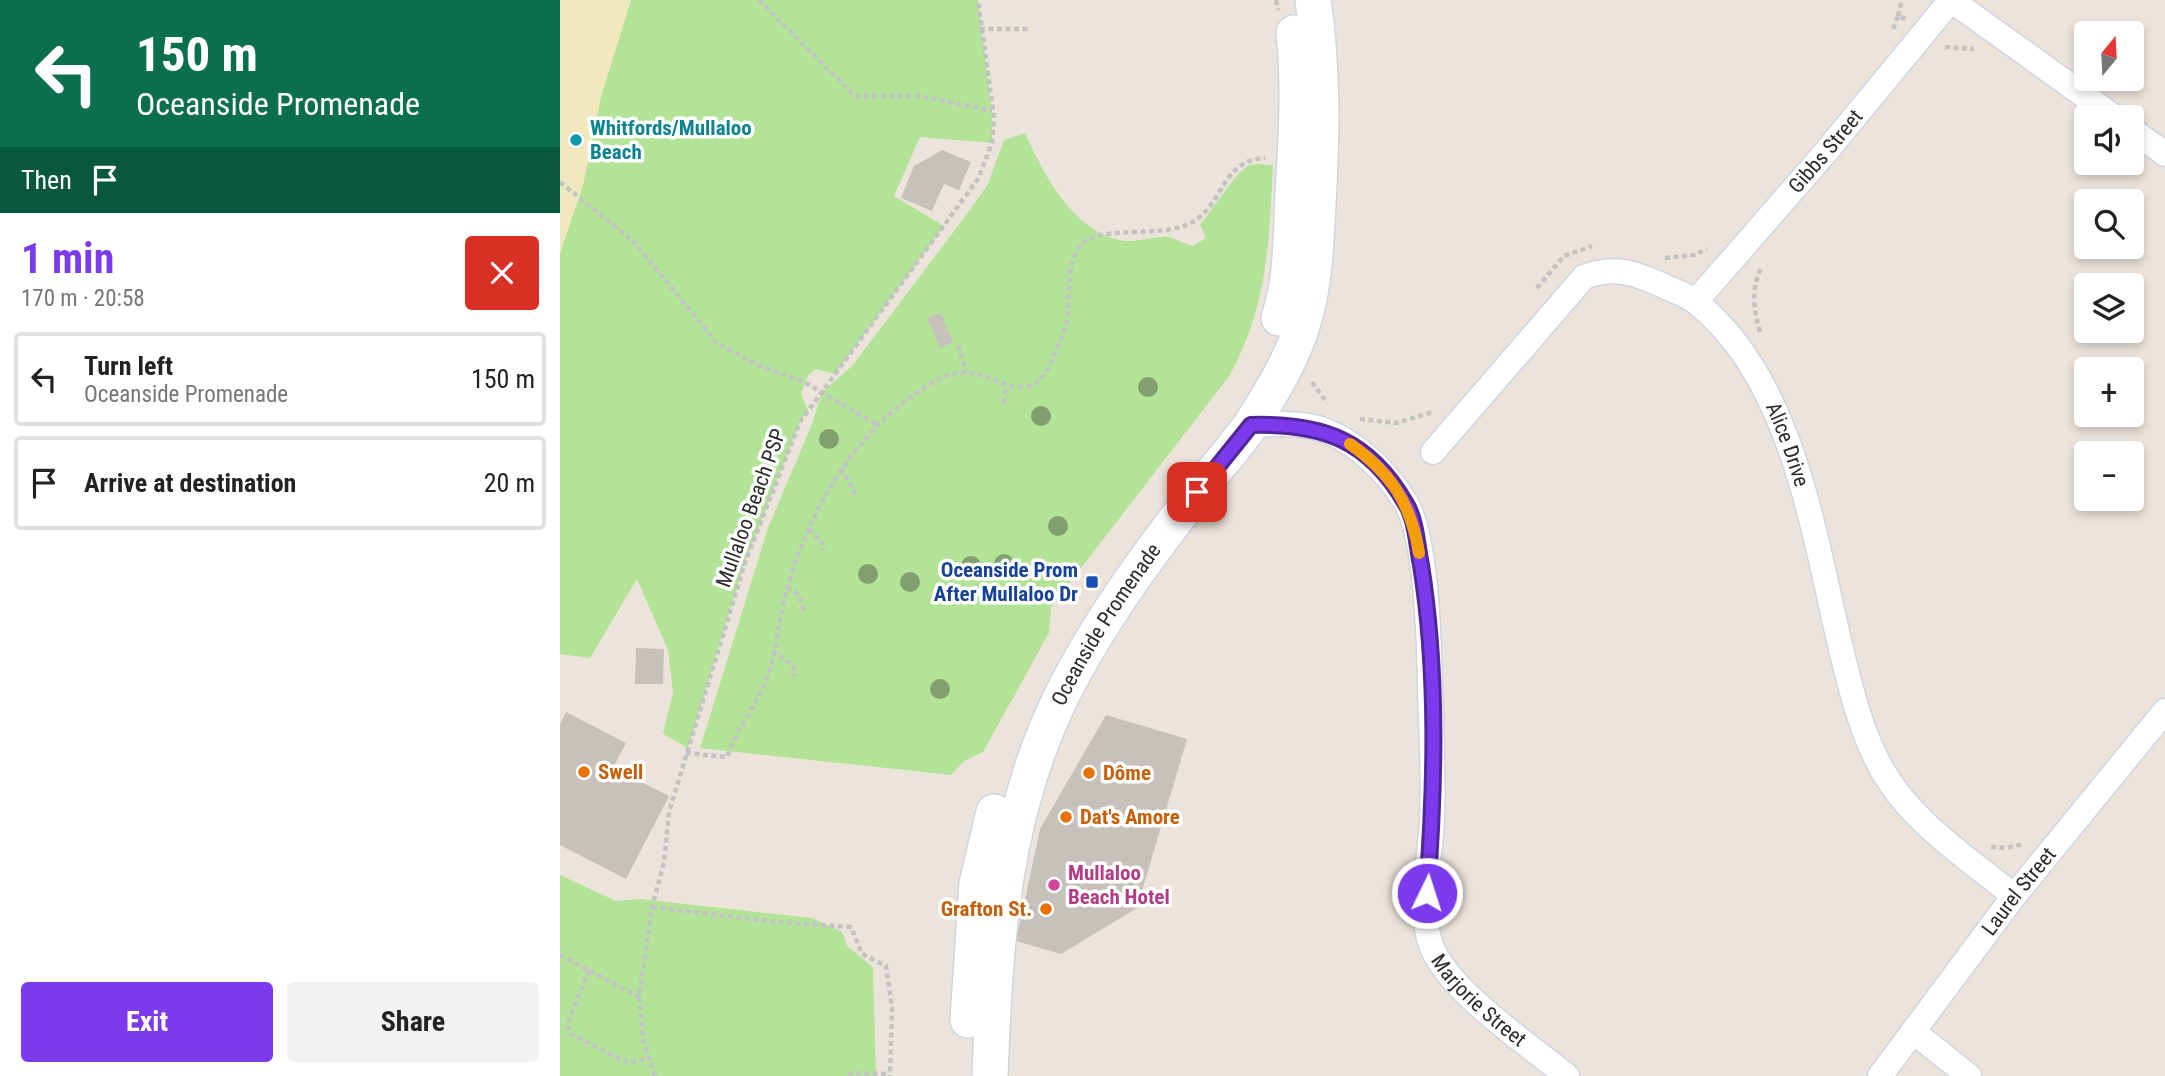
<!DOCTYPE html>
<html lang="en">
<head>
<meta charset="utf-8">
<style>
	:root { --surface:#fff; --page:#f2f2f2; --text:#222; --muted:#767676; --line:#e0e0e0; --accent:#7c3aed }
	body { margin:0; font-family:"Roboto Condensed",sans-serif; background:var(--page); color:var(--text); height:100vh; display:flex; flex-direction:column; font-size:26px; white-space:nowrap }
	* { box-sizing:border-box; margin:0 }
	p { font-size:23px; color:var(--muted) }
	.icon { flex:none; width:38px; height:38px; fill:none; stroke:currentColor; stroke-width:2; stroke-linecap:round; stroke-linejoin:round }
	.map { position:relative; flex:1; overflow:hidden }
	.drawer { display:flex; flex-direction:column; background:var(--surface); width:560px }
	.drawer>* { flex:none }
	.hud { background:#0b6e4f; color:#fff; overflow:hidden }
	.needle { width:46px; rotate:18deg }
	.fabs { position:absolute; left:1514px; top:21px; display:grid; gap:14px }
	.fabs a { display:grid; place-items:center; width:70px; height:70px; border-radius:7px; background:var(--surface); box-shadow:0 4px 10px #0003; font-size:35px }
	.pin { position:absolute; display:grid; place-items:center; width:60px; height:60px; color:#fff; margin:-30px; border-radius:14px; box-shadow:0 4px 10px #0006 }
	.me { position:absolute; width:77px; margin:-38px; rotate:4deg; stroke-linejoin:round; filter:drop-shadow(0 0 5px #0008) }
	.turn { display:flex; align-items:center; gap:24px; height:147px; padding:0 21px; font-size:32px }
	.turn .icon { width:91px; height:91px; stroke-width:2.5 }
	.turn b { display:block; font-size:49px; line-height:60px }
	.then { display:flex; align-items:center; height:66px; padding:0 21px; background:#0003; gap:14px; font-size:26px }
	.round { display:grid; place-items:center; flex:none; width:74px; height:74px; border-radius:7px; background:var(--page) }
	.headline { display:flex; align-items:center; justify-content:space-between; height:119px; padding:0 21px }
	h1 { font-size:42px; font-weight:700; line-height:52px; color:var(--accent) }
	.primary-button { display:flex; gap:14px; margin-top:auto; padding:14px 21px }
	.primary-button a { flex:1; height:80px; border-radius:7px; background:var(--accent); color:#fff; font-size:28px; font-weight:700; line-height:80px; text-align:center }
	.primary-button a+a { background:var(--page); color:var(--text) }
	ul { padding:0; list-style:none }
	li { display:flex; align-items:center; gap:21px; height:94px; margin:0 14px 10px; padding:0 7px; border:4px solid var(--line); border-radius:7px }
	li div { flex:1 }
	li b { display:block; font-size:26px }
	li em { font-style:normal }
	main { display:flex; flex:1; min-height:0 }
	.map>svg:first-child { display:block }
	.green { fill:#b3e397 }
	.sand { fill:#f1e8be }
	.building { fill:#c7c1bb }
	.lines { fill:none; stroke-linecap:round; stroke-linejoin:round }
	.minor-casing { stroke:#d0d4e3; stroke-width:27 }
	.secondary-casing { stroke:#d0d4e3; stroke-width:38 }
	.path { stroke:#c3c3c3; stroke-width:4.5; stroke-dasharray:5 3.5; stroke-linecap:butt }
	.minor { stroke:#fff; stroke-width:24 }
	.secondary { stroke:#fff; stroke-width:35 }
	.tree { fill:#829f70 }
	.route-casing { stroke:#51269a; stroke-width:18 }
	.route { stroke:#7c3aed; stroke-width:12 }
	.slow { stroke:#f59e0b; stroke-width:12 }
	.culture-dot { fill:#0f9aa8; stroke:#fff; stroke-width:2.5 }
	.transit-dot { fill:#1a4fb4; stroke:#fff; stroke-width:2.5 }
	.food-dot { fill:#e8710a; stroke:#fff; stroke-width:2.5 }
	.hotel-dot { fill:#d1479c; stroke:#fff; stroke-width:2.5 }
	.labels { text-anchor:middle; dominant-baseline:central; stroke-width:7; stroke-linejoin:round; paint-order:stroke }
	.culture-label { font-size:21px; font-weight:bold; fill:#0d838f; stroke:#fff; text-anchor:start }
	.street-label { font-size:21px; fill:#2a2a2a; stroke:#fff }
	.transit-label { font-size:21px; font-weight:bold; fill:#164399; stroke:#fff; text-anchor:end }
	.food-label { font-size:21px; font-weight:bold; fill:#c56008; stroke:#fff; text-anchor:start }
	.hotel-label { font-size:21px; font-weight:bold; fill:#b23c85; stroke:#fff; text-anchor:start }
</style>
</head>
<body>
<main>
<section class="drawer">
<div class="hud">
<div class="turn"><svg class="icon" aria-label="left" viewBox="0 0 24 24"><path d="M17 20v-9H6M10 6l-5 5 5 5"/></svg><div><b>150 m</b>Oceanside Promenade</div></div>
<div class="then">Then<svg class="icon" aria-label="arrive" viewBox="0 0 24 24"><path d="M6 21V4h12l-3 4 3 4H6"/></svg></div>
</div>
<div class="headline"><div><h1>1 min</h1><p>170 m · 20:58</p></div><a class="round" style="background:#d93025;color:#fff"><svg class="icon" aria-label="close" viewBox="0 0 24 24"><path d="M6 6l12 12M18 6L6 18"/></svg></a></div>
<ul>
<li><svg class="icon" aria-label="left" viewBox="0 0 24 24"><path d="M17 20v-9H6M10 6l-5 5 5 5"/></svg><div><b>Turn left</b><p>Oceanside Promenade</p></div><em>150 m</em></li>
<li><svg class="icon" aria-label="arrive" viewBox="0 0 24 24"><path d="M6 21V4h12l-3 4 3 4H6"/></svg><div><b>Arrive at destination</b></div><em>20 m</em></li>
</ul>
<div class="primary-button"><a>Exit</a><a>Share</a></div>
</section>
<div class="map">
<svg width="1605" height="1076" viewBox="0 0 1605 1076">
	<rect width="100%" height="100%" fill="#ece4db"/>
	<!-- green -->
	<g class="green">
		<path d="M71,0H418L432,111V143L360,137L334,196L384,226L275,374L255,369L248,376L241,394L248,411L240,422L184,565L128,748L103,734L113,692L108,650L77,579L30,658L0,654V253L23,185L41,96Z"/>
		<path d="M465,133C484,175 514,234 565,241C576,242 602,235 608,237C616,239 625,244 633,246L646,238L640,224C652,212 677,169 690,165C697,163 706,165 713,165C709,244 708,303 670,375L491,607L489,633L423,752L404,761L391,775L140,748L208,528L252,424L262,392L292,366L401,222L428,184L444,140Z"/>
		<path d="M0,875L56,901L79,899L252,918L282,932L287,946L313,967L316,1076H0Z"/>
	</g>
	<!-- sand -->
	<path class="sand" d="M0,0H71L41,96L23,185L0,253Z"/>
	<!-- building -->
	<g class="building">
		<path d="M382,150L411,162L399,190L384,184L372,211L341,198L354,166Z"/>
		<path d="M381,313L393,342L380,348L367,318Z"/>
		<path d="M76,648L104,649L103,684H75Z"/>
		<path d="M6,712L66,743L53,768L109,796L66,879L0,845V724Z"/>
		<path d="M546,715L627,739L577,908L501,954L456,941L480,829Z"/>
	</g>
	<g class="lines">
		<!-- minor casing -->
		<g class="minor-casing">
			<g id="minor">
				<path d="M1391,0L1554,117"/>
				<path d="M1572,130L1605,154"/>
				<path id="s1" d="M1136,301L1265,153L1391,0"/>
				<path id="s2" d="M691,425C714,424 742,422 764,430C798,443 828,473 846,503C867,539 869,643 870,686C871,730 874,774 872,818C871,858 857,906 871,945C888,991 968,1044 1007,1076"/>
				<path id="s3" d="M873,452L1024,277C1054,265 1075,273 1104,286C1114,291 1128,295 1137,303C1233,380 1254,536 1281,649C1291,690 1302,736 1324,773C1354,824 1409,859 1454,896"/>
				<path d="M1355,1033L1409,1076"/>
				<path id="s4" d="M1320,1076L1454,896L1605,711"/>
			</g>
		</g>
		<!-- secondary casing -->
		<g class="secondary-casing">
			<g id="secondary">
				<path d="M719,318C732,279 731,236 733,195C736,141 740,87 734,33"/>
				<path d="M408,1020L417,884L434,812"/>
				<path id="s5" d="M430,1076C435,944 442,816 502,695C538,623 588,555 637,492C655,469 676,447 692,423C712,392 734,356 744,319C755,282 756,242 758,204C762,135 763,68 753,0"/>
			</g>
		</g>
		<!-- path -->
		<g class="path">
			<path d="M199,0L295,96H361L432,111"/>
			<path d="M716,0L718,10"/>
			<path d="M1338,16L1342,0"/>
			<path d="M420,29H471"/>
			<path d="M1333,29L1338,16L1346,19"/>
			<path d="M1385,47L1414,49"/>
			<path d="M0,182L74,242L157,343L200,366L244,382L316,424"/>
			<path d="M1105,258L1134,255L1147,249"/>
			<path d="M977,288L1004,256L1032,246"/>
			<path d="M1200,332C1193,308 1191,288 1202,266"/>
			<path d="M398,345L406,371"/>
			<path d="M752,382L767,403"/>
			<path d="M444,403L446,386"/>
			<path d="M800,419L836,423L873,412"/>
			<path d="M281,468L294,491L293,496"/>
			<path d="M249,529L263,544V551"/>
			<path d="M227,587L239,595L244,612"/>
			<path d="M212,651L233,665L234,676"/>
			<path d="M126,753L167,757C178,726 199,702 209,672C218,646 219,616 227,589C250,506 300,423 377,380C422,355 447,402 477,382C483,378 489,367 492,360C497,348 504,334 507,321C511,297 504,264 522,244C540,225 600,238 629,224C665,206 660,160 705,158"/>
			<path d="M1431,847L1445,848L1464,844"/>
			<path d="M92,907L216,922L291,927L302,954L326,966L332,1007L330,1076"/>
			<path d="M0,955L79,997"/>
			<path d="M29,970L7,1025L11,1034L69,1063L89,1058"/>
			<path d="M95,1076L84,1042L79,997L92,907L104,862L109,812L186,560L240,422L418,179L432,143L434,117L418,0"/>
			<path d="M288,1076L293,1073L330,1074"/>
		</g>
		<!-- minor -->
		<use href="#minor" class="minor"/>
		<!-- secondary -->
		<use href="#secondary" class="secondary"/>
	</g>
	<!-- trees -->
	<g class="tree">
		<circle cx="588" cy="387" r="10"/>
		<circle cx="481" cy="416" r="10"/>
		<circle cx="269" cy="439" r="10"/>
		<circle cx="498" cy="526" r="10"/>
		<circle cx="444" cy="564" r="10"/>
		<circle cx="411" cy="566" r="10"/>
		<circle cx="308" cy="574" r="10"/>
		<circle cx="350" cy="582" r="10"/>
		<circle cx="380" cy="689" r="10"/>
	</g>
	<g class="lines">
		<!-- route casing -->
		<g class="route-casing">
			<path id="route" d="M637,492L691,425C761,423 809,439 846,504C856,520 857,546 861,565C878,672 875,785 867,893"/>
		</g>
		<!-- route -->
		<use href="#route" class="route"/>
		<!-- slow -->
		<path class="slow" d="M790,444C831,473 851,503 859,553"/>
	</g>
	<!-- markers -->
	<circle class="culture-dot" cx="16" cy="140" r="7"/>
	<rect class="transit-dot" x="525" y="575" width="14" height="14" rx="3.5"/>
	<g class="food-dot">
		<circle cx="24" cy="772" r="7"/>
		<circle cx="529" cy="773" r="7"/>
		<circle cx="506" cy="817" r="7"/>
		<circle cx="486" cy="909" r="7"/>
	</g>
	<circle class="hotel-dot" cx="494" cy="885" r="7"/>
	<g class="labels">
		<!-- culture labels -->
		<g class="culture-label">
			<text x="30" y="128">Whitfords/Mullaloo<tspan x="30" dy="24">Beach</tspan></text>
		</g>
		<!-- street labels -->
		<g class="street-label">
			<text stroke="none"><textPath href="#s1" startOffset="198">Gibbs Street</textPath></text>
			<text stroke="none"><textPath href="#s3" startOffset="522">Alice Drive</textPath></text>
			<text transform="translate(191 508) rotate(-70)">Mullaloo Beach PSP</text>
			<text stroke="none"><textPath href="#s5" startOffset="474">Oceanside Promenade</textPath></text>
			<text stroke="none"><textPath href="#s4" startOffset="231">Laurel Street</textPath></text>
			<text stroke="none"><textPath href="#s2" startOffset="705">Marjorie Street</textPath></text>
		</g>
		<!-- transit labels -->
		<g class="transit-label">
			<text x="518" y="570">Oceanside Prom<tspan x="518" dy="24">After Mullaloo Dr</tspan></text>
		</g>
		<!-- food labels -->
		<g class="food-label">
			<text x="38" y="772">Swell</text>
			<text x="543" y="773">Dôme</text>
			<text x="520" y="817">Dat's Amore</text>
			<text x="472" y="909" text-anchor="end">Grafton St.</text>
		</g>
		<!-- hotel labels -->
		<g class="hotel-label">
			<text x="508" y="873">Mullaloo<tspan x="508" dy="24">Beach Hotel</tspan></text>
		</g>
	</g>
</svg>
<div class="fabs">
<a><svg class="needle" viewBox="-14 -14 28 28"><path d="M0-13l5 13h-10z" fill="#e53935"/><path d="M0 13l5-13h-10z" fill="#767676"/></svg></a>
<a><svg class="icon" aria-label="sound" viewBox="0 0 24 24"><path d="M4 9h4l5-4v14l-5-4H4zM17 9q2 3 0 6"/></svg></a>
<a><svg class="icon" aria-label="search" viewBox="0 0 24 24"><circle cx="10" cy="10" r="6"/><path d="M15 15l6 6"/></svg></a>
<a><svg class="icon" aria-label="layers" viewBox="0 0 24 24"><path d="M12 4l9 5-9 5-9-5zM3 14l9 5 9-5"/></svg></a>
<a>+</a>
<a>−</a>
</div>
<div class="pin" style="left:637px;top:492px;background:#d93025"><svg class="icon" aria-label="arrive" viewBox="0 0 24 24"><path d="M6 21V4h12l-3 4 3 4H6"/></svg></div>
<svg class="me" style="left:867px;top:893px" viewBox="-20 -20 40 40"><circle r="17" fill="#7c3aed" stroke="#fff" stroke-width="3"/><path d="M0-11L8 9 0 5-8 9z" fill="#fff"/></svg>
</div>
</main>
</body>
</html>
